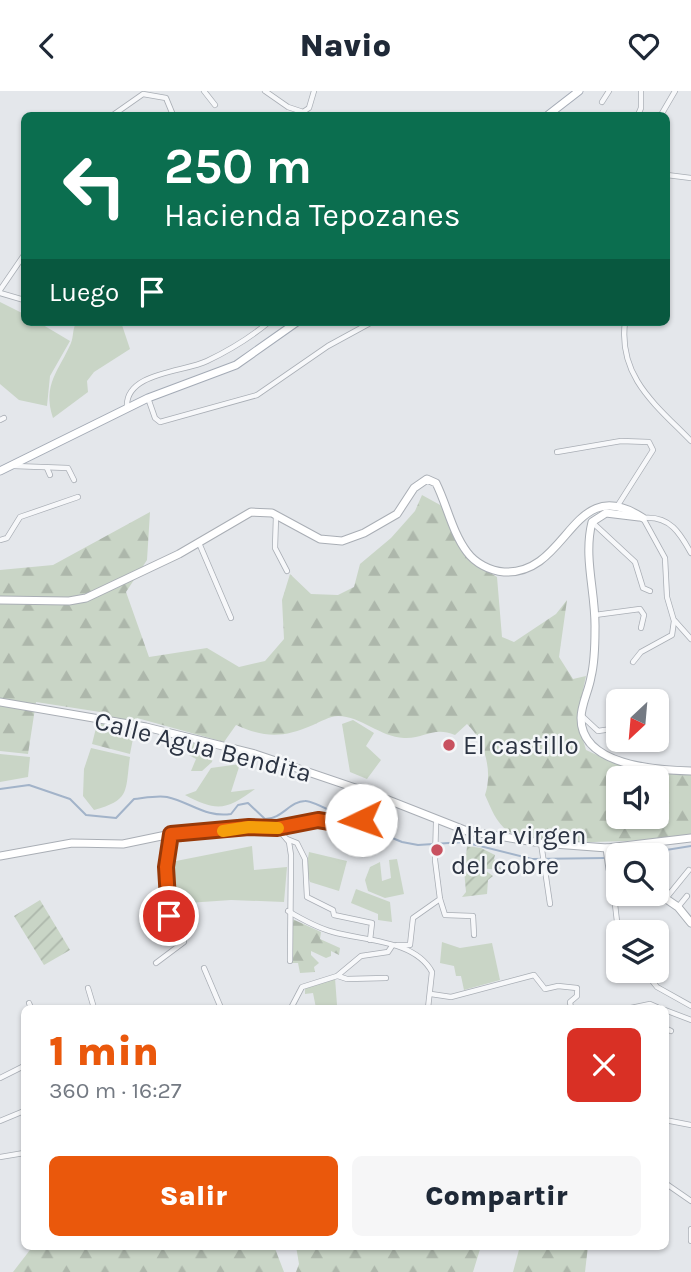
<!DOCTYPE html>
<html lang="es">
<head>
<meta charset="utf-8">
<style>
	:root { --surface:#fff; --page:#f6f6f7; --text:#1f2937; --muted:#747a83; --accent:#ea580c }
	body { margin:0; font-family:Karla,sans-serif; background:var(--page); color:var(--text); height:100vh; display:flex; flex-direction:column; font-size:26px; white-space:nowrap }
	* { box-sizing:border-box; margin:0 }
	p { font-size:23px; color:var(--muted) }
	.icon { flex:none; width:38px; height:38px; fill:none; stroke:currentColor; stroke-width:2; stroke-linecap:round; stroke-linejoin:round }
	.map { position:relative; flex:1; overflow:hidden }
	.details { position:absolute; left:21px; top:914px; width:648px; height:245px; display:flex; flex-direction:column; background:var(--surface); border-radius:10px; box-shadow:0 2px 5px #0004 }
	.details>* { flex:none }
	.top-card { position:absolute; left:21px; top:21px; width:649px; height:214px; border-radius:10px; box-shadow:0 2px 5px #0004; background:#0b6e4f; color:#fff; overflow:hidden }
	.needle { width:46px; rotate:206deg }
	.fabs { position:absolute; left:606px; top:598px; display:grid; gap:14px }
	.fabs a { display:grid; place-items:center; width:63px; height:63px; border-radius:10px; background:var(--surface); box-shadow:0 2px 5px #0004; font-size:35px }
	.pin { position:absolute; display:grid; place-items:center; width:60px; height:60px; color:#fff; margin:-30px; border:4px solid #fff; border-radius:50%; box-shadow:0 2px 7px #0007 }
	.me { position:absolute; width:77px; margin:-38px; rotate:267deg; stroke-linejoin:round; filter:drop-shadow(0 0 5px #0008) }
	.turn { display:flex; align-items:center; gap:24px; height:147px; padding:0 28px; font-size:32px }
	.turn .icon { width:91px; height:91px; stroke-width:2.5 }
	.turn b { display:block; font-size:49px; line-height:60px }
	.then { display:flex; align-items:center; height:66px; padding:0 28px; background:#0003; gap:14px; font-size:26px }
	.round { display:grid; place-items:center; flex:none; width:74px; height:74px; border-radius:10px; background:var(--page) }
	.headline { display:flex; align-items:center; justify-content:space-between; height:119px; padding:0 28px }
	h1 { font-size:42px; font-weight:800; line-height:52px; color:var(--accent) }
	.cta { display:flex; gap:14px; margin-top:auto; padding:14px 28px }
	.cta a { flex:1; height:80px; border-radius:10px; background:var(--accent); color:#fff; font-size:28px; font-weight:800; line-height:80px; text-align:center }
	.cta a+a { background:var(--page); color:var(--text) }
	header { display:flex; justify-content:space-between; align-items:center; height:91px; padding:0 28px; background:var(--surface); font-size:32px; font-weight:800 }
	.map>svg:first-child { display:block }
	.green { fill:#c9d5c6 }
	.forest { fill:url(#forest-firs); fill-rule:evenodd }
	.garden { fill:url(#garden-furrows) }
	.lines { fill:none; stroke-linecap:round; stroke-linejoin:round }
	.stream { stroke:#a2b3c9; stroke-width:2 }
	.street-casing { stroke:#a9aeb5; stroke-width:6 }
	.secondary-casing { stroke:#a9aeb5; stroke-width:9 }
	.primary-casing { stroke:#a4abb6; stroke-width:9 }
	.street { stroke:#f7f8fa; stroke-width:4.5 }
	.secondary { stroke:#fff; stroke-width:7 }
	.primary { stroke:#fff; stroke-width:7 }
	.route-casing { stroke:#983908; stroke-width:18 }
	.route { stroke:#ea580c; stroke-width:12 }
	.slow { stroke:#f59e0b; stroke-width:12 }
	.poi-dot { fill:#c8515f; stroke:#f4f6f8; stroke-width:2.5 }
	.labels { text-anchor:middle; dominant-baseline:central; stroke-width:5; stroke-linejoin:round; paint-order:stroke }
	.poi-label { font-size:26px; fill:#2c3443; stroke:#f4f6f8; text-anchor:start }
	.street-label { font-size:26px; fill:#2c3443; stroke:#f4f6f8 }
</style>
</head>
<body>
<header><svg class="icon" aria-label="back" viewBox="0 0 24 24"><path d="M15 5l-7 7 7 7"/></svg>Navio<svg class="icon" aria-label="heart" viewBox="0 0 24 24"><path d="M12 20l-8-8c-3-5 5-10 8-4 3-6 11-1 8 4z"/></svg></header>
<div class="map">
<svg width="691" height="1181" viewBox="0 0 691 1181">
	<defs>
		<pattern id="forest-firs" width="22" height="20" patternUnits="userSpaceOnUse" patternTransform="scale(1.75)"><rect width="22" height="20" fill="#c9d5c6"/><path d="M5 1l3.5 6h-7zM16 11l3.5 6h-7z" fill="#adb7ab"/></pattern>
		<pattern id="garden-furrows" width="10" height="10" patternUnits="userSpaceOnUse" patternTransform="scale(1.75)"><rect width="10" height="10" fill="#c9d5c6"/><path d="M-1 1l2-2M0 10L10 0M9 11l2-2" fill="none" stroke="#adb7ab"/></pattern>
	</defs>
	<rect width="100%" height="100%" fill="#e4e7eb"/>
	<!-- green -->
	<g class="green">
		<path d="M0,211L24,223V231H38L70,250L50,285L47,315L19,309L0,293Z"/>
		<path d="M77,231H121L130,258L94,281L87,290L88,301L53,327C42,293 59,280 71,252C74,245 72,237 77,231Z"/>
		<path d="M353,629L374,642L366,655L381,669L367,688L350,681L342,633Z"/>
		<path d="M187,651L214,657L212,671L202,680H191L196,668L189,664Z"/>
		<path d="M91,657L130,666C125,700 131,709 94,719L83,705L84,678Z"/>
		<path d="M0,663L30,666L28,686L0,691Z"/>
		<path d="M240,673L231,701L255,698C227,719 217,721 185,704L196,700L211,677Z"/>
		<path d="M252,755L254,779L287,776L284,811L231,809L173,813C164,803 167,781 170,768L176,770Z"/>
		<path d="M309,761L347,770L339,800L310,791L306,779Z"/>
		<path d="M397,768L404,803L385,807L368,800L365,789L370,776L380,771L382,790L391,787L389,769Z"/>
		<path d="M356,798L390,811L392,831L378,829V823L351,812Z"/>
		<path d="M442,851L460,857L492,852L500,889L464,899L461,885H456L454,875L440,872Z"/>
		<path d="M335,887L337,914L316,917L313,902L305,903V897Z"/>
	</g>
	<!-- forest -->
	<g class="forest">
		<path d="M422,404L442,415C456,451 462,466 497,486L502,546L514,551L556,523L567,509L559,566L573,588L586,585L577,628L586,659L619,674L691,683V743C659,750 533,758 508,740C496,732 491,717 485,704C493,681 485,650 467,633L455,644C433,635 425,648 404,647C380,646 361,625 338,625C330,625 320,631 313,634C283,647 265,647 236,634L224,651L137,627L130,663L92,653L100,621L36,611L28,663L0,660V479L53,474L150,421L147,469L126,501L149,566L207,557L239,576L265,570L284,548L282,509L290,483L311,503L338,504L354,496L360,473L391,447L415,420ZM618,688H656V726H618Z"/>
		<path d="M290,827L321,841L320,848L340,857L339,864L331,860V865L326,867L311,860V864L319,872L314,876L315,881L300,882L298,872H291Z"/>
		<path d="M33,1155H274L284,1181H13Z"/>
		<path d="M296,1155H481L473,1181H296L299,1173Z"/>
		<path d="M520,1155H588L585,1181H513Z"/>
	</g>
	<!-- garden -->
	<g class="garden">
		<path d="M467,755L481,757L495,764L494,768L502,779L465,776Z"/>
		<path d="M482,777L493,785L488,789L487,803L462,806L466,801L464,779Z"/>
		<path d="M40,809L70,859L44,874L14,825Z"/>
	</g>
	<g class="lines">
		<!-- stream -->
		<g class="stream">
			<path d="M0,698L29,694L70,708L86,724L116,727L134,708C144,707 158,704 167,706C190,711 206,727 231,723L238,714L248,712L265,728C282,728 290,710 305,710C313,709 341,726 352,730"/>
			<path d="M356,732L402,751L418,754L464,751L532,768L606,767"/>
			<path d="M629,765L691,755"/>
			<path d="M611,767L618,766"/>
		</g>
		<!-- street casing -->
		<g class="street-casing">
			<g id="street">
				<path d="M204,0L215,14"/>
				<path d="M265,0L288,16L303,21L309,17L314,0"/>
				<path d="M602,11L609,0"/>
				<path d="M113,24L143,3L166,7L173,24"/>
				<path d="M638,24L641,17V0"/>
				<path d="M661,24L675,0"/>
				<path d="M667,84L691,87"/>
				<path d="M0,199L24,164"/>
				<path d="M0,202L24,209"/>
				<path d="M625,231C618,286 656,314 691,350"/>
				<path d="M148,307L155,327L160,331L257,304L328,255L372,231"/>
				<path d="M127,316C125,281 185,281 207,270C228,260 251,246 269,231"/>
				<path d="M0,329L4,327"/>
				<path d="M557,361L621,350L649,351L653,359L618,414"/>
				<path d="M14,375L68,377L74,389"/>
				<path d="M47,377L50,384"/>
				<path d="M276,425L275,457L287,480"/>
				<path d="M644,427C670,425 680,442 691,462"/>
				<path d="M593,432L635,471L643,497L650,500"/>
				<path d="M0,449L7,447L20,426L78,406"/>
				<path d="M199,452L231,527"/>
				<path d="M595,524L640,518L644,524L641,537"/>
				<path d="M675,530L691,548"/>
				<path d="M633,571L641,561L672,544L674,530L667,506L665,467L643,427"/>
				<path d="M582,625L598,640L618,637"/>
				<path d="M278,738L289,751L291,764L290,870"/>
				<path d="M287,748L297,752L305,768L307,806L333,819L334,824L372,832L370,849"/>
				<path d="M541,752L550,813"/>
				<path d="M611,779L618,839L623,842"/>
				<path d="M667,806L689,779"/>
				<path d="M440,808L445,824L473,825L474,844"/>
				<path d="M678,816L687,805"/>
				<path d="M288,820C303,829 318,837 333,841C365,850 415,849 432,881L428,917"/>
				<path d="M630,842H654"/>
				<path d="M656,846V848"/>
				<path d="M397,854H410L413,827L440,808L435,769L436,732"/>
				<path d="M156,872L184,851C170,827 163,805 166,776C167,764 172,755 171,743"/>
				<path d="M204,877L221,917"/>
				<path d="M650,880L649,886L657,896L691,915"/>
				<path d="M338,885L347,888L386,887"/>
				<path d="M88,897L94,917"/>
				<path d="M431,903L451,906L534,884L545,898L558,895L577,897V905L570,911L571,917"/>
				<path d="M29,912L31,917"/>
				<path d="M291,917L302,896L337,885L361,865L388,861L392,855"/>
				<path d="M631,917L650,913L659,917"/>
				<path d="M665,919L691,929"/>
				<path d="M665,937L671,940"/>
				<path d="M0,987L24,975"/>
				<path d="M665,1029L691,1034"/>
				<path d="M0,1030L24,1020"/>
				<path d="M0,1066L24,1062"/>
				<path d="M665,1092L691,1110"/>
				<path d="M691,1138V1150"/>
			</g>
		</g>
		<!-- secondary casing -->
		<g class="secondary-casing">
			<g id="secondary">
				<path d="M639,426L606,422L592,431C583,467 596,502 595,538C595,554 595,570 591,586C589,599 581,614 581,627C581,675 656,679 691,680"/>
				<path d="M0,509L69,510L86,507L179,463L251,421L272,422L320,448L342,450L364,442L397,423L414,397L427,388L436,392C447,414 452,441 467,461C475,472 490,480 504,481C570,484 571,380 643,427"/>
				<path d="M0,611L146,636L255,663L373,703L467,740L541,752L607,757L691,747"/>
				<path d="M607,757L610,778L618,785"/>
				<path d="M0,765L72,752L123,753L171,743L249,736L277,737L318,729L348,734L361,729L373,703"/>
				<path d="M656,801L678,816L691,832"/>
			</g>
		</g>
		<!-- primary casing -->
		<g class="primary-casing">
			<g id="primary">
				<path d="M548,24L579,0"/>
				<path d="M0,380L148,307L236,274L297,231"/>
			</g>
		</g>
		<!-- street -->
		<use href="#street" class="street"/>
		<!-- secondary -->
		<use href="#secondary" class="secondary"/>
		<!-- primary -->
		<use href="#primary" class="primary"/>
	</g>
	<g class="lines">
		<!-- route casing -->
		<g class="route-casing">
			<path id="route" d="M169,825L166,776L171,743L249,736L277,737L318,729L348,734L361,729"/>
		</g>
		<!-- route -->
		<use href="#route" class="route"/>
		<!-- slow -->
		<path class="slow" d="M223,740L249,736L278,737"/>
	</g>
	<!-- markers -->
	<g class="poi-dot">
		<circle cx="449" cy="654" r="7"/>
		<circle cx="437" cy="759" r="7"/>
	</g>
	<g class="labels">
		<!-- poi labels -->
		<g class="poi-label">
			<text x="463" y="654">El castillo</text>
			<text x="451" y="744">Altar virgen<tspan x="451" dy="30">del cobre</tspan></text>
		</g>
		<!-- street labels -->
		<g class="street-label">
			<text transform="translate(203 656) rotate(14)">Calle Agua Bendita</text>
		</g>
	</g>
</svg>
<div class="fabs">
<a><svg class="needle" viewBox="-14 -14 28 28"><path d="M0-13l5 13h-10z" fill="#e53935"/><path d="M0 13l5-13h-10z" fill="#747a83"/></svg></a>
<a><svg class="icon" aria-label="sound" viewBox="0 0 24 24"><path d="M4 9h4l5-4v14l-5-4H4zM17 9q2 3 0 6"/></svg></a>
<a><svg class="icon" aria-label="search" viewBox="0 0 24 24"><circle cx="10" cy="10" r="6"/><path d="M15 15l6 6"/></svg></a>
<a><svg class="icon" aria-label="layers" viewBox="0 0 24 24"><path d="M12 4l9 5-9 5-9-5zM3 14l9 5 9-5"/></svg></a>
</div>
<div class="pin" style="left:169px;top:825px;background:#d93025"><svg class="icon" aria-label="arrive" viewBox="0 0 24 24"><path d="M6 21V4h12l-3 4 3 4H6"/></svg></div>
<svg class="me" style="left:361px;top:729px" viewBox="-20 -20 40 40"><circle r="19" fill="#fff"/><path d="M0-13L10 11 0 6-10 11z" fill="#ea580c"/></svg>
<div class="top-card">
<div class="turn"><svg class="icon" aria-label="left" viewBox="0 0 24 24"><path d="M17 20v-9H6M10 6l-5 5 5 5"/></svg><div><b>250 m</b>Hacienda Tepozanes</div></div>
<div class="then">Luego<svg class="icon" aria-label="arrive" viewBox="0 0 24 24"><path d="M6 21V4h12l-3 4 3 4H6"/></svg></div>
</div>
<section class="details">
<div class="headline"><div><h1>1 min</h1><p>360 m · 16:27</p></div><a class="round" style="background:#d93025;color:#fff"><svg class="icon" aria-label="close" viewBox="0 0 24 24"><path d="M6 6l12 12M18 6L6 18"/></svg></a></div>
<div class="cta"><a>Salir</a><a>Compartir</a></div>
</section>
</div>
</body>
</html>
